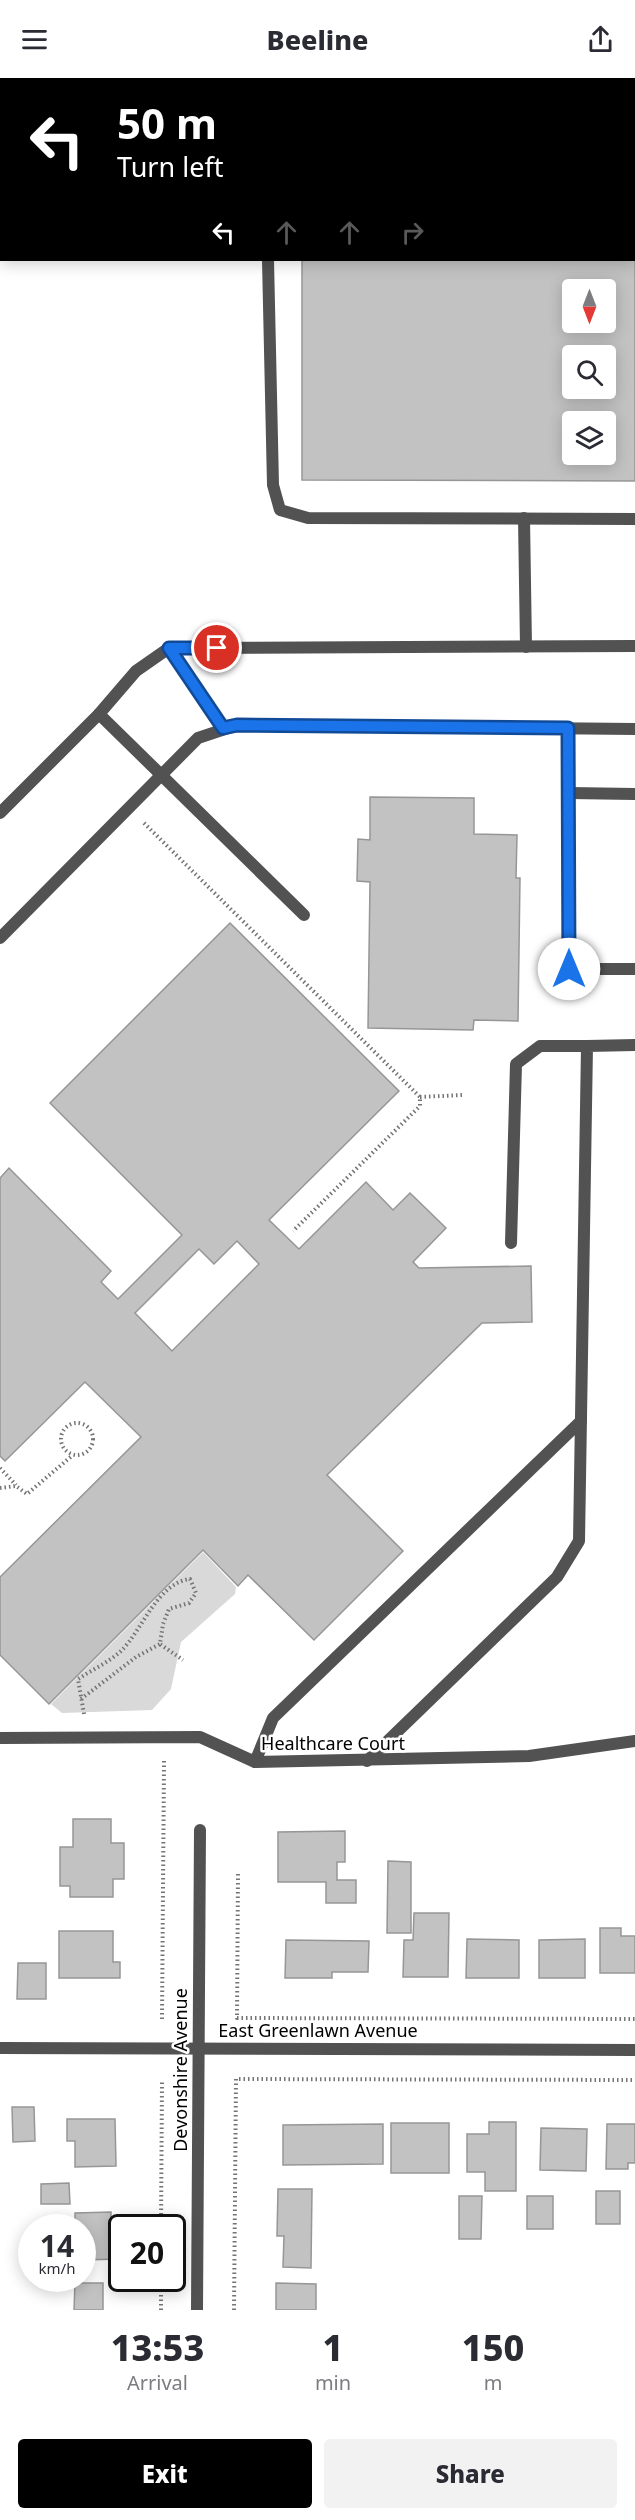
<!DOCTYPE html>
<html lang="en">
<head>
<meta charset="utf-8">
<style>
	:root { --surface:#fff; --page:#f2f2f3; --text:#2b2b33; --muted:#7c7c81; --accent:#000 }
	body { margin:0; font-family:"Noto Sans",sans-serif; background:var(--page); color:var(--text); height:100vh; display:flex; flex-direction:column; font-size:22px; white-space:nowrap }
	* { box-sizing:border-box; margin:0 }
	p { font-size:20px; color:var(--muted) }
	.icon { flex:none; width:33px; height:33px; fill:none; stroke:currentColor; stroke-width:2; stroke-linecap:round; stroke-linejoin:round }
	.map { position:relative; height:2232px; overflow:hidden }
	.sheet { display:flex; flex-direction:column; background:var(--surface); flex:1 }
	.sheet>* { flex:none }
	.top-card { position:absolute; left:0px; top:0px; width:636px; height:183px; box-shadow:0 3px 15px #0003; background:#000; color:#fff; overflow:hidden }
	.needle { width:39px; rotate:180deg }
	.tools { position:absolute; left:562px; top:201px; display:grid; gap:12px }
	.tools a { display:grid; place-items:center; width:54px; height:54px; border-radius:6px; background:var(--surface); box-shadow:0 3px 15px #0003; font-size:30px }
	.speed { position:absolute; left:18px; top:2136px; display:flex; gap:12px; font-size:30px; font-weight:700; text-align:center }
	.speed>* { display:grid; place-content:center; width:78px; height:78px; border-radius:50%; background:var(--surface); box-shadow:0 3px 15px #0003; line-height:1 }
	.speed small { font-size:15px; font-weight:400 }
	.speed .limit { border:3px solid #111; border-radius:9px; background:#fff; color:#111 }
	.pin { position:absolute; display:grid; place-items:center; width:51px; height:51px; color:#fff; margin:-26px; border:3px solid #fff; border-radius:50%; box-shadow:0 2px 6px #0007 }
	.me { position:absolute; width:66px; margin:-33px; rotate:0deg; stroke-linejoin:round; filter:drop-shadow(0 0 4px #0008) }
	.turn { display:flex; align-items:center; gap:21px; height:126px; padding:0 18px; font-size:27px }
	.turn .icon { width:78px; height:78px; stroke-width:2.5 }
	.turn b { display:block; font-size:42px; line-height:51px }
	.lanes { display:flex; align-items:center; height:57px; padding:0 18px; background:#0003; justify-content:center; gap:30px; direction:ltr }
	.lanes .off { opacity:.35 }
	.eta { display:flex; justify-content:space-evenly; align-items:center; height:102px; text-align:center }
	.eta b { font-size:36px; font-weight:800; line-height:42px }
	.button { display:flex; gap:12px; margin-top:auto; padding:12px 18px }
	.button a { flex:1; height:69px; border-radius:6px; background:var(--accent); color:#fff; font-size:24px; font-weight:800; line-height:69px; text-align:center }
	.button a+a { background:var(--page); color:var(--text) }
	header { display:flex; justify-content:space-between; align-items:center; height:78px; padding:0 18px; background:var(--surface); font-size:27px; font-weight:800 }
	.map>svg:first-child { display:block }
	.green { fill:#d9d9d9 }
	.building { fill:#c2c2c2; stroke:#969696; stroke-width:1.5; fill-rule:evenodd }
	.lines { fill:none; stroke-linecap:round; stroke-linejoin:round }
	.path { stroke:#747474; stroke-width:4; stroke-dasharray:1.5 3; stroke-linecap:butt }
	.service { stroke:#525252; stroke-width:12 }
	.minor { stroke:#525252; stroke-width:12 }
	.route-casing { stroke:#114b97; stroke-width:15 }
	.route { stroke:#1a73e8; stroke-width:10 }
	.labels { text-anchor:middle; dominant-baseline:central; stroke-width:5; stroke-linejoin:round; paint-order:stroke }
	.street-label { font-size:18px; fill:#000; stroke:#fff }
</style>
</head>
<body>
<header><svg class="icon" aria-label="menu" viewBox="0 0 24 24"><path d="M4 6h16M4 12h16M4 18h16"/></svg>Beeline<svg class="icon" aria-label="share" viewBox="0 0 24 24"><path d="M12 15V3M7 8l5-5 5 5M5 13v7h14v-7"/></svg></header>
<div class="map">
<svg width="635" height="2232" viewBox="0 0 635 2232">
	<rect width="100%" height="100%" fill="#fff"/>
	<!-- green -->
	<path class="green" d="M203,1474L236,1509L235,1516L181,1564L171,1611L152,1632L62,1635L51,1626Z"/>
	<!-- building -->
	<g class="building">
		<path d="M635,177V403L302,402V182H634ZM573,212H606V244H573ZM573,278H606V310H573ZM573,344H606V376H573Z"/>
		<path d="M370,719L474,720V756L517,757L516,800H520L518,943L474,942L473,952L368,950L370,804L357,803L358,761L370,762Z"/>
		<path d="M230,845L399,1013L269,1142L299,1171L366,1104L393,1132L410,1115L446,1150L413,1184L419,1190L531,1188L532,1244L482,1245L327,1397L403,1473L314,1562L248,1497L238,1508L203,1472L49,1626L0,1577V1499L141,1359L85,1304L5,1383L0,1378V1100L9,1090L111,1193L101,1204L118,1221L182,1157L50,1025ZM237,1163L259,1186L172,1273L135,1235L199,1171L214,1186Z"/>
		<path d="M73,1741H111V1765H124V1801H113V1819H70V1808H60V1769H73Z"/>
		<path d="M345,1753V1784H337V1802H356V1825H326V1804H278V1754Z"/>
		<path d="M388,1783L411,1784V1855H387Z"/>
		<path d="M414,1835H449L448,1899H403L404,1862H413Z"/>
		<path d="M600,1850H621V1858H635V1895H600Z"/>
		<path d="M59,1853H113V1884H120V1900H59Z"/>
		<path d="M467,1861L519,1862V1900H466Z"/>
		<path d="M585,1861V1900H539V1862Z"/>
		<path d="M286,1862L369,1863L368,1894H332V1900H285Z"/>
		<path d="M18,1885H46V1921H17Z"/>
		<path d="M12,2029H34L35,2063L13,2064Z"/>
		<path d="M67,2041H115L116,2088L75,2089V2063H67Z"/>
		<path d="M489,2044H516V2113H485V2094H467V2056H489Z"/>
		<rect x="391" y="2045" width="58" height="50"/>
		<path d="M383,2046V2086L283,2087V2047Z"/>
		<path d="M607,2046H635V2085H628V2091H606Z"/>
		<path d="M541,2050L587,2051L586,2093L540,2092Z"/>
		<path d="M69,2105L70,2126H41V2106Z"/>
		<path d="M278,2111H312L311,2190L283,2189L284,2158H277Z"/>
		<rect x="596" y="2113" width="24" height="33"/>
		<path d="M459,2118H482L481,2161H459Z"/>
		<rect x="527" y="2118" width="26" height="33"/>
		<path d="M111,2134V2152H120V2181L82,2182V2150H75V2135Z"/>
		<path d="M75,2205H103V2232H74Z"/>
		<path d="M276,2205L316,2206V2232H276Z"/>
	</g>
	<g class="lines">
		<!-- path -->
		<g class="path">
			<path d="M144,745L420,1019V1028L293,1153"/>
			<path d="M420,1019L463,1017"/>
			<circle cx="77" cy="1361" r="16"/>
			<path d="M0,1390L16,1407"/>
			<path d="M0,1410L16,1408L27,1416L73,1377"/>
			<path d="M81,1621L136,1579L160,1566"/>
			<path d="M84,1636L78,1601C92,1592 109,1584 121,1573C142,1553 157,1505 190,1501L196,1515L189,1525L169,1531L163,1546L160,1566L183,1582"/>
			<path d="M238,1796L237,1940L635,1941"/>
			<path d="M162,1941L164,1683"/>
			<path d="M161,2150L162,2003"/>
			<path d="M161,2232V2200"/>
			<path d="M234,2232L236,2001L635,2002"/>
		</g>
		<!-- service -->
		<g class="service">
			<path d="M634,154H635"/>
			<path d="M268,182L273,407L280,432L308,440L635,441"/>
			<path d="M524,440L526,569"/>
			<path d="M169,570L223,650"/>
			<path d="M99,636L304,837"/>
			<path d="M568,650L569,891H635"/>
			<path d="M569,715L635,716"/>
			<path d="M0,735L99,636L136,593L169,570L635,568"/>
			<path d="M0,860L198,660L237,647L635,651"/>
			<path d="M511,1165L516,986L540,968H587"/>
			<path d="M367,1683L557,1499L579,1463L587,968L635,967"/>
			<path d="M255,1684L273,1640L581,1343"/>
		</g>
		<!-- minor -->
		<g class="minor">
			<path d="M0,1660L200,1659L255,1684L529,1678L635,1663"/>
			<path d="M0,1970L635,1972"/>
			<path d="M197,2232L200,1752"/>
		</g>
	</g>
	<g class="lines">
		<!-- route casing -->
		<g class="route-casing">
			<path id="route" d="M217,570H169L223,650L237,647L568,650L569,891"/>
		</g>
		<!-- route -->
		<use href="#route" class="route"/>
	</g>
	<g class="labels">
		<!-- street labels -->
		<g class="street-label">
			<text x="333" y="1665">Healthcare Court</text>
			<text x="318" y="1952">East Greenlawn Avenue</text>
			<text transform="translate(180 1992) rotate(-90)">Devonshire Avenue</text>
		</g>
	</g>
</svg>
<div class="tools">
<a><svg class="needle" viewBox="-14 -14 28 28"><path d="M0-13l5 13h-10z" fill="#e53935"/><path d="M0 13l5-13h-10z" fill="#7c7c81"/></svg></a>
<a><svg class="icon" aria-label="search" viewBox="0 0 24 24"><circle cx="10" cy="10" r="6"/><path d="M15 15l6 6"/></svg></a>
<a><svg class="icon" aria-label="layers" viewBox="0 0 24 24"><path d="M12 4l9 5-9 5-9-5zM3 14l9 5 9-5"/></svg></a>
</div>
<div class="speed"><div>14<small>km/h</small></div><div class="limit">20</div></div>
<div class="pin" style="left:217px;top:570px;background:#d93025"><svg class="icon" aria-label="arrive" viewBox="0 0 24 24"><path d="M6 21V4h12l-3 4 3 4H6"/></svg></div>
<svg class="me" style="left:569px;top:891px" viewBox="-20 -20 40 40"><circle r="19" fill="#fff"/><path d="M0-13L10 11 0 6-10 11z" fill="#1a73e8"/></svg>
<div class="top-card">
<div class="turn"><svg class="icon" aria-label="left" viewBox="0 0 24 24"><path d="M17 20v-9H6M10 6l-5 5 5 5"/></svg><div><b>50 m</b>Turn left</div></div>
<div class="lanes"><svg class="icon" aria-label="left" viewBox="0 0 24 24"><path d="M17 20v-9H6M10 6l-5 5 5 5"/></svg><svg class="icon off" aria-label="ahead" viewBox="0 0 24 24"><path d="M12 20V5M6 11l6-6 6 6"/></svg><svg class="icon off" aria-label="ahead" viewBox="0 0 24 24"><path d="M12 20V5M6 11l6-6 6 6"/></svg><svg class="icon off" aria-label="right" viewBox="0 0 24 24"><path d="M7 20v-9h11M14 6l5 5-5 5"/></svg></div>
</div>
</div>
<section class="sheet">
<div class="eta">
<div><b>13:53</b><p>Arrival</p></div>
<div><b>1</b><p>min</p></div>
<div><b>150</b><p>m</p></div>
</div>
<div class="button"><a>Exit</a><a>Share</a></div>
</section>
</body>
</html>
